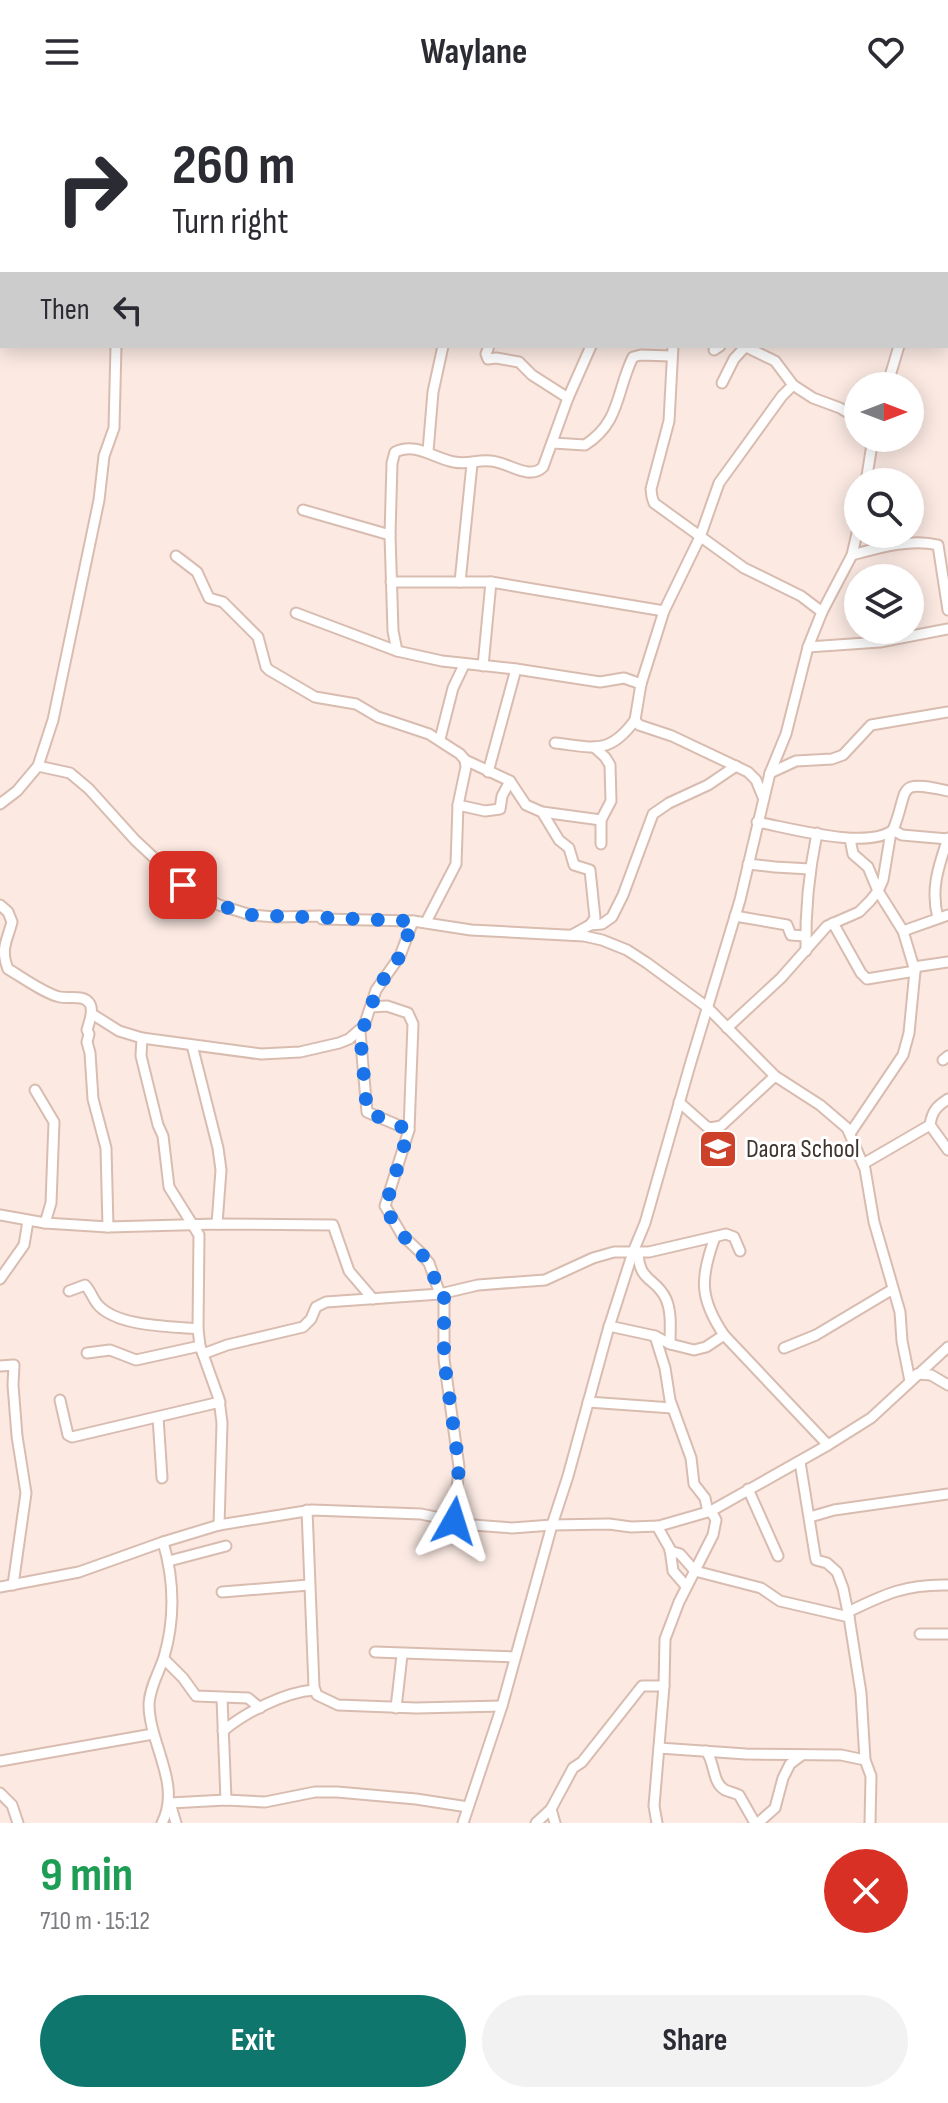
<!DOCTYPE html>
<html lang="en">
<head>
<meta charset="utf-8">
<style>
	:root { --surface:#fff; --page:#f2f2f3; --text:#2b2b33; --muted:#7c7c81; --accent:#0f766e }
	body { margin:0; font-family:"Sofia Sans Condensed",sans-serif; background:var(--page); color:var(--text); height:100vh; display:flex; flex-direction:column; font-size:30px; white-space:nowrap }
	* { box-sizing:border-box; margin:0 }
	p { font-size:26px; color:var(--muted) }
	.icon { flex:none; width:44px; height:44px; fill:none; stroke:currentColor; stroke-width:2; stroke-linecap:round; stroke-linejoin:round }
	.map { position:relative; height:1719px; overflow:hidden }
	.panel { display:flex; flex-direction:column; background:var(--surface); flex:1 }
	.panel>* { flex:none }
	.hud { position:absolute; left:0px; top:0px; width:948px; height:244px; box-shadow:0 4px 20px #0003; background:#fff; color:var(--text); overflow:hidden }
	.needle { width:52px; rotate:90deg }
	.tools { position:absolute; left:844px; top:268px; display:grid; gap:16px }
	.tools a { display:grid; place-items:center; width:80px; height:80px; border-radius:50%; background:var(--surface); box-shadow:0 4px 20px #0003; font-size:40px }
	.pin { position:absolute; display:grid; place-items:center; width:68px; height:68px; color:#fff; margin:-34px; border-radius:16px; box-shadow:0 4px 12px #0006 }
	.me { position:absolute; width:88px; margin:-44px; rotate:6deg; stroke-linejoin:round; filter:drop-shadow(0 0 6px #0008) }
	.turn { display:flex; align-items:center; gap:28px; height:168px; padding:0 40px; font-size:36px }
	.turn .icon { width:104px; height:104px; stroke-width:2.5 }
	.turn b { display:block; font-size:56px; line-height:68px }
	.then { display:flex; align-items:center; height:76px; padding:0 40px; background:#0003; gap:16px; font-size:30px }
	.round { display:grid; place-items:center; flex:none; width:84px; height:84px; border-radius:42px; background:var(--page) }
	.headline { display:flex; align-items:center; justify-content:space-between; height:136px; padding:0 40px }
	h1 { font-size:48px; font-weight:700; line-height:60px; color:#1e9e55 }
	.primary-button { display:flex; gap:16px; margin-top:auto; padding:16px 40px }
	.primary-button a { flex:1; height:92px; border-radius:48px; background:var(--accent); color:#fff; font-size:32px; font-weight:700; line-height:92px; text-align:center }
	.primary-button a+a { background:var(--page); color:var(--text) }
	header { display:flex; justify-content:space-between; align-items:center; height:104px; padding:0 40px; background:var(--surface); font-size:36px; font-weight:700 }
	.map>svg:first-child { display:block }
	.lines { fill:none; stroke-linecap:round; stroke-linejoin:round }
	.street-casing { stroke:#d9bcb0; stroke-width:13 }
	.street { stroke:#fff; stroke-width:9 }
	.route { stroke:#1a73e8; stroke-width:14; stroke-dasharray:0 25.2 }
	.labels { text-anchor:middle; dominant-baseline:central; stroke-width:6; stroke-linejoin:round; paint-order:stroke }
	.poi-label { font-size:26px; fill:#40342f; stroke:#fff; text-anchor:start }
</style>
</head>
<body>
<header><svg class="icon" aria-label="menu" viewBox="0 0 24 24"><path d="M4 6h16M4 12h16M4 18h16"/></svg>Waylane<svg class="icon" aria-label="heart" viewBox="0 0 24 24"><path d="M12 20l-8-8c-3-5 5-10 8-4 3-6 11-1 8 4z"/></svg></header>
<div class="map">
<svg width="948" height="1719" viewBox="0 0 948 1719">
	<rect width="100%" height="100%" fill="#fbe9e2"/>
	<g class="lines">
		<!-- street casing -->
		<g class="street-casing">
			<g id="street">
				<path d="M564,0L565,2"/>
				<path d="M798,0L803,2"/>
				<path d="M443,2L444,0"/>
				<path d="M946,63L948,64"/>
				<path d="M946,90L948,84"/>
				<path d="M489,242L486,250L488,255L496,254L519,258L532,271L568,294"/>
				<path d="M673,242L669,317L651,385L652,393L654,399L744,464L801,492L822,508"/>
				<path d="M744,242L775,257L793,281L813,294L840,304L858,315"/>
				<path d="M714,246L720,242"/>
				<path d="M722,279L734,255L745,243"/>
				<path d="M887,282L899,242"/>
				<path d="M553,339L585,341C621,318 616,287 633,253L641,251L671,252"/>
				<path d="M428,347L433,288L443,242"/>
				<path d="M866,378L873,334"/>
				<path d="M303,406L390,431"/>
				<path d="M852,451C878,444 911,434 938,441L948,506"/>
				<path d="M176,452L197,468L209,494L223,498L258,533L266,563L269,566L315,593L356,600L378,613L429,630L460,650L465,656L466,663L458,701L456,760L426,818"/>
				<path d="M391,478H491L664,507"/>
				<path d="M460,478L472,360"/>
				<path d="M296,509L397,547L442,557L516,565L600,578L624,574L641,580"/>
				<path d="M808,543L880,538L948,525"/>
				<path d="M397,547L393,527L390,431L392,359L395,348C416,338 433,354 454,358C470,361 477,355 491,357C508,358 529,377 543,363L568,294L591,242"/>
				<path d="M483,562L491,478"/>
				<path d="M440,635L453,584L464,561"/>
				<path d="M555,639C593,643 609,652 635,616"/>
				<path d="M594,643L605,653L610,661L611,697L601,716V740"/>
				<path d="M465,656L510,677L526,701L542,708L601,716"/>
				<path d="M38,662L70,669L89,685L135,736L183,781L201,792L219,801L251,811L275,813L320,812L322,815L413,817L471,826L584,832L602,836L627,846L647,859L707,903L775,972L820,1001L847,1024L865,1065L874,1118L900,1208L902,1237L910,1277"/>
				<path d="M488,668L516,565"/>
				<path d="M770,669L796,657L832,655L843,651L871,621L948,608"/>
				<path d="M763,693L756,676L748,668L672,632L639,621L635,616L641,580L664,507L700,433L719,379L782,292L793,281"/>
				<path d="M0,700L17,687L38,662L53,616L99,396L104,352L114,324L116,242"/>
				<path d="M458,701L485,707L500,705L502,692L510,677"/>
				<path d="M542,708L559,736L569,744L574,761L590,766L595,814L590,821L572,831"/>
				<path d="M757,718C790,724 867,746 893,726C910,684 894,675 948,687"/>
				<path d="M893,726L902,731L948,735"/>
				<path d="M850,735L853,750L868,763L878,787L903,827L915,867L909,929L903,951L851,1028"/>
				<path d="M748,760L775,763L810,765"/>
				<path d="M0,801L8,808L12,818C7,837 0,845 8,865C22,873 45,890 60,893C70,895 84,890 90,900C94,908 89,918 87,926L89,930L87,938L90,949L93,995L106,1044L108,1123"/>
				<path d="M735,812L787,821L791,831L805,832"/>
				<path d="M938,814C930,785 939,761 948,734"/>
				<path d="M833,819L861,869L867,875L915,867"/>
				<path d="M590,821L602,820L612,813L623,791L653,710L669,699L708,681L736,662"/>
				<path d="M903,827L948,811"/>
				<path d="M806,847C805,806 809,768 817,729"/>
				<path d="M914,863L948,858"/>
				<path d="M371,903L387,902L408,909L413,920L409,1026L385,1102L402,1131L419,1147L429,1159L440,1190"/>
				<path d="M92,910L119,927L142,934L261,950L300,948L339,939L349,935L364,922L376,886L400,852L413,817"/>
				<path d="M727,924L781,874L827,822L859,808L870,797L878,787L883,776L891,728"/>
				<path d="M360,928L367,1008L409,1026"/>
				<path d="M142,934L141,952L158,1021L163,1032L169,1083L199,1131L198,1225L200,1242L219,1295L222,1319L219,1421"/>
				<path d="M192,941L218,1044L221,1066L217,1120"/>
				<path d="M943,956L948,952"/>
				<path d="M35,986L54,1018L51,1099L45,1119"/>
				<path d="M948,995C937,1002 932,1007 930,1021L948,1046"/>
				<path d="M679,998L706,1022L710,1024L721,1022L775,972"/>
				<path d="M863,1060L930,1021"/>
				<path d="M0,1111L45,1119L108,1123L217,1120L333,1121L349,1167L373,1195"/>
				<path d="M715,1133C700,1174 699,1194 724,1231L828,1341"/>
				<path d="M638,1148C639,1179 656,1173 666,1195C672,1209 670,1225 670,1240"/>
				<path d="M0,1175L24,1141L28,1117"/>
				<path d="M69,1187L85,1181C91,1187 93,1196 99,1202C120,1223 169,1222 198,1225"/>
				<path d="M444,1190V1255L459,1363L454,1417"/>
				<path d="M609,1222L655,1232L670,1240L694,1246L706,1243L724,1231"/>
				<path d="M655,1232L665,1264L670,1296L691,1354L694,1380L705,1394L708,1408"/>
				<path d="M784,1244L816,1231L893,1185"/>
				<path d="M87,1249L110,1246L136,1256L200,1242"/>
				<path d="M203,1250L227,1241L303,1223L311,1215L316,1203L326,1198L440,1190L478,1181L545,1176L593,1154L614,1148H649L726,1130L734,1133L740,1147"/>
				<path d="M0,1262L14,1261L13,1281L17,1332L26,1389L13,1481"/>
				<path d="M917,1270L931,1271L948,1281"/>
				<path d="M60,1296L68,1331L72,1333L220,1298"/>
				<path d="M588,1298L672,1304"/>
				<path d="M158,1313L162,1374"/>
				<path d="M800,1358L815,1451L816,1456L827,1459L837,1468L843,1484L849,1513L861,1589L865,1656L871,1672L870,1719"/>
				<path d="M748,1385L778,1452"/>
				<path d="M307,1406L314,1583L317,1591L338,1601L416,1604L502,1602"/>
				<path d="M810,1413L834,1406L948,1390"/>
				<path d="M657,1422L670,1445L673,1467L686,1482"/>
				<path d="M670,1447L680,1450L695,1467L761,1484L780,1497L849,1513"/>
				<path d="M169,1457L226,1442"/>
				<path d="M0,1483L79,1468L163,1438L219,1421L312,1406L421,1410L473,1421L512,1424L552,1421L609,1420L631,1423L659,1422L711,1407L828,1341L871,1314L948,1243"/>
				<path d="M222,1488L309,1481"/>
				<path d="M848,1508C885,1490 906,1480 948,1481"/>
				<path d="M920,1530H948"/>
				<path d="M375,1548L515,1553"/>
				<path d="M164,1555L183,1574L196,1592L248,1594L260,1604"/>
				<path d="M222,1594L226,1696"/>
				<path d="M396,1604L402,1551"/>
				<path d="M223,1627C246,1608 285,1588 314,1586"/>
				<path d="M659,1644L746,1650L841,1651L865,1656"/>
				<path d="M706,1647C715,1658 712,1679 725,1686C730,1688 735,1689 739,1691L755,1719"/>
				<path d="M0,1657L153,1630"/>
				<path d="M0,1689L12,1701L18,1719"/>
				<path d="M170,1699L226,1696L265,1698L315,1688H337L416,1695L468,1703"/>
				<path d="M170,1699L176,1719"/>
				<path d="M551,1705L555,1719"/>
				<path d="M162,1719C182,1680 149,1640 149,1600C150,1582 159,1569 164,1553C175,1515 174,1475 163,1438"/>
				<path d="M463,1719L502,1602L552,1421L568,1372L608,1226L633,1148L645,1119L690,961L740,796L770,669L786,630L808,543L822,508L852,451L858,425"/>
				<path d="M536,1719L551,1705L573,1664L582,1658L642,1582H664"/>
				<path d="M657,1719L654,1702L664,1582L665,1535L679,1498L713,1431L716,1416L711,1407"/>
				<path d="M758,1719L775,1704L783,1674L790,1660L802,1651"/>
			</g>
		</g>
		<!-- street -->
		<use href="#street" class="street"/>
	</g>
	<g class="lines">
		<!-- route -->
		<path class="route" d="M183,781L219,801L251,811L413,817L400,852L376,886L368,915L360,928L367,1008L409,1026L385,1104L402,1131L419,1147L429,1159L440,1190H444V1255L459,1363L454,1417"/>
	</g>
	<!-- icons -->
	<defs>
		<g id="school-square" transform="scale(2)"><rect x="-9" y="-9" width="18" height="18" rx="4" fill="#cd412b" stroke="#fff"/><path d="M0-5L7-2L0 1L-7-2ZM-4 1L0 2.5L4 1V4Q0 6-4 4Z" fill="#fff"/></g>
	</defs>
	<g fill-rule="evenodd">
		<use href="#school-square" x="718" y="1045"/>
	</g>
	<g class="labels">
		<!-- poi labels -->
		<g class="poi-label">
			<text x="746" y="1045">Daora School</text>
		</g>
	</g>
</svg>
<div class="tools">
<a><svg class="needle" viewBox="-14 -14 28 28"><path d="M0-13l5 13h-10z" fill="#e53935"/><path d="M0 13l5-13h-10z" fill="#7c7c81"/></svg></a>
<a><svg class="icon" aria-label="search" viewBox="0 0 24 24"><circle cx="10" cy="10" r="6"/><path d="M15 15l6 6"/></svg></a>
<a><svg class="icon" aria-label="layers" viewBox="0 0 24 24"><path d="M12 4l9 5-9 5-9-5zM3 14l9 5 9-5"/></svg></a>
</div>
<div class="pin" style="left:183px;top:781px;background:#d93025"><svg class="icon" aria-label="arrive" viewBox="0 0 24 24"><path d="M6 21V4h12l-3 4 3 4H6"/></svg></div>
<svg class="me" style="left:454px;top:1417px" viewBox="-20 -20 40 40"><path d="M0-17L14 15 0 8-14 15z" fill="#1a73e8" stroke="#fff" stroke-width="4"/></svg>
<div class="hud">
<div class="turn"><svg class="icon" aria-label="right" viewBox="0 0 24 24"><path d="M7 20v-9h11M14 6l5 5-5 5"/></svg><div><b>260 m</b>Turn right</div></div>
<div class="then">Then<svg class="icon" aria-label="left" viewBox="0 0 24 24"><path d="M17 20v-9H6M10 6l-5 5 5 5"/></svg></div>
</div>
</div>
<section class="panel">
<div class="headline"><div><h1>9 min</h1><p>710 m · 15:12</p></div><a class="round" style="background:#d93025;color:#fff"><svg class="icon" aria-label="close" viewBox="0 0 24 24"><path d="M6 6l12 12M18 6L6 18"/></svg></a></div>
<div class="primary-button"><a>Exit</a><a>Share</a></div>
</section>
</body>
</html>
